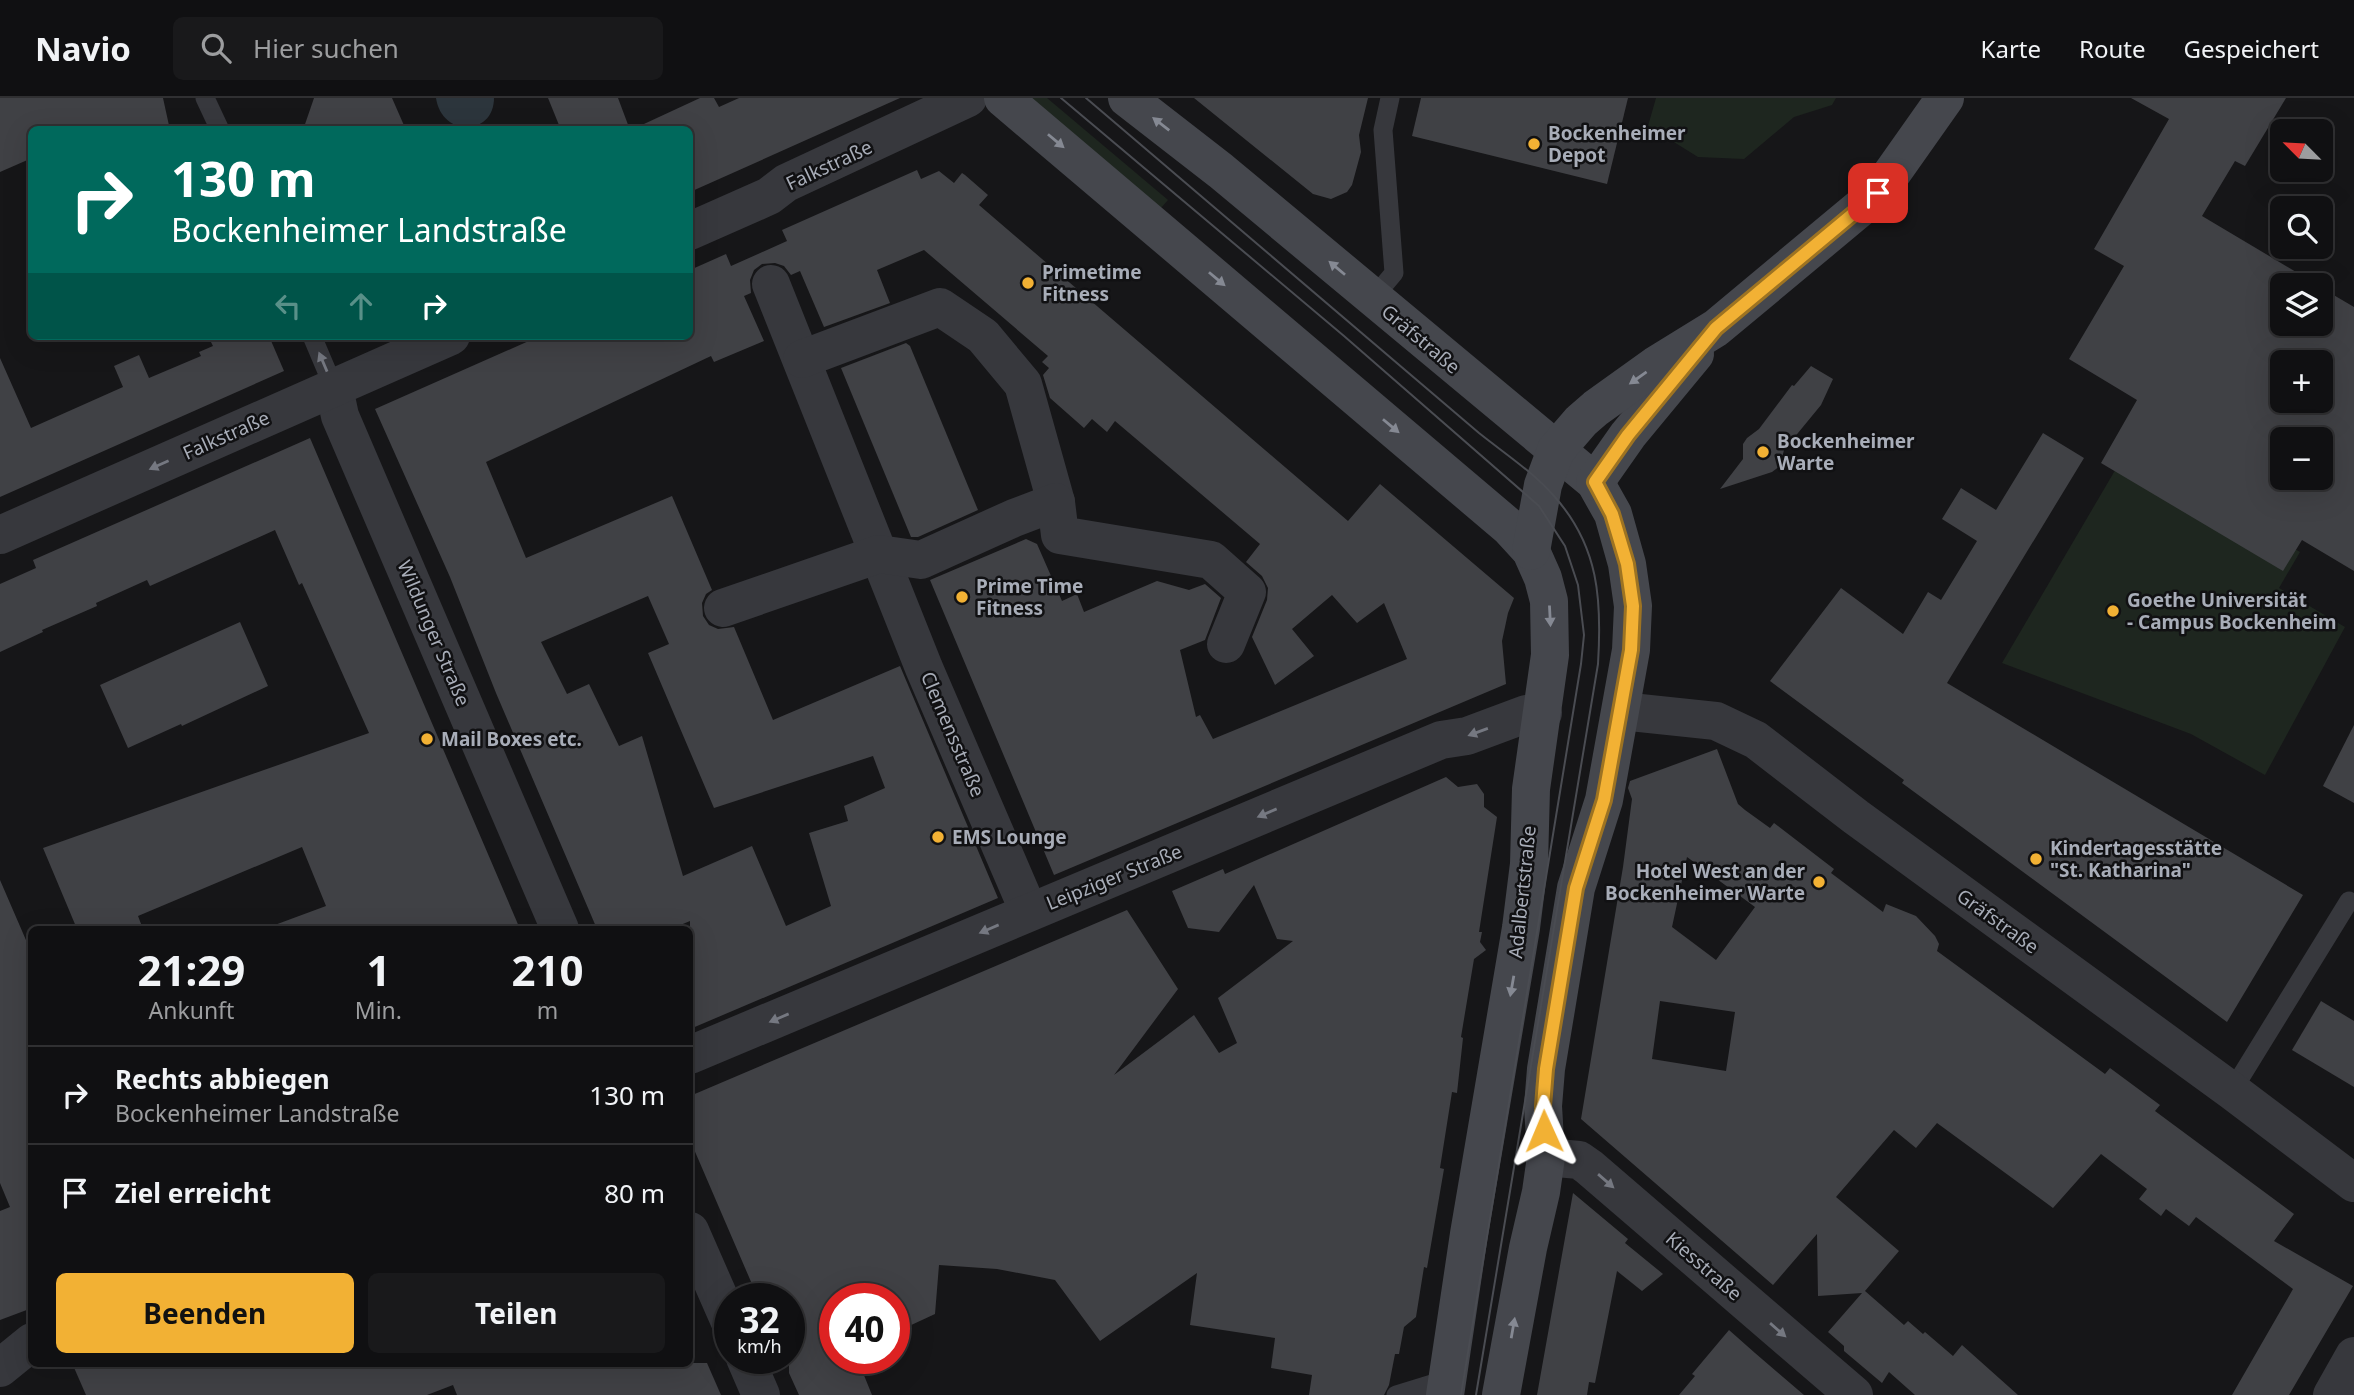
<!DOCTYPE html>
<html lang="de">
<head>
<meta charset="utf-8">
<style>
	:root { --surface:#101012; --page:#19191b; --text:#f1f3f6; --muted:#9c9d9f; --line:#303032; --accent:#f2b134 }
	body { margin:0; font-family:"Noto Sans",sans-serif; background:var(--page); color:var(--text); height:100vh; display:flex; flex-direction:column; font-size:26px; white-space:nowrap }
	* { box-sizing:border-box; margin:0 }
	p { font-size:23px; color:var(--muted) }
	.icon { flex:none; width:38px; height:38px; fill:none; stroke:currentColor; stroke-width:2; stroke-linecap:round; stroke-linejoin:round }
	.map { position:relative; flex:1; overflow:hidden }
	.drawer { position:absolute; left:28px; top:828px; width:665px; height:441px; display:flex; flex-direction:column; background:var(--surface); border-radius:10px; box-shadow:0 7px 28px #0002,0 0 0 2px var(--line) }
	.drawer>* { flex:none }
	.guide { position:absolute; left:28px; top:28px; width:665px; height:214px; border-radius:10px; box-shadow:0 7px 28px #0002,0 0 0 2px var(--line); background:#00695c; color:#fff; overflow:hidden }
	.needle { width:46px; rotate:294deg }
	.buttons { position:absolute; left:2270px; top:21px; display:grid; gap:14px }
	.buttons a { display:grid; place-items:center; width:63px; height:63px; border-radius:10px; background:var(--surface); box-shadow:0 7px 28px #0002,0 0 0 2px var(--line); font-size:35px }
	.speed { position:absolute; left:714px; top:1185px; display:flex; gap:14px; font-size:35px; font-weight:700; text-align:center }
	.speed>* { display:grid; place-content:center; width:91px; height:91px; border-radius:50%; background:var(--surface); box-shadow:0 7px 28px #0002,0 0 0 2px var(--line); line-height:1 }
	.speed small { font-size:18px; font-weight:400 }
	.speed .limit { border:10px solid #d22; background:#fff; color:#111 }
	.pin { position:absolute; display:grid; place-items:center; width:60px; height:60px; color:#fff; margin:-30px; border-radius:14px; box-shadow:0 4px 10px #0006 }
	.me { position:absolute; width:77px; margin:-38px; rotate:359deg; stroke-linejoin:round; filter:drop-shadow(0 0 5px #0008) }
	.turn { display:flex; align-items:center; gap:24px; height:147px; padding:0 28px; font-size:32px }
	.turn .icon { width:91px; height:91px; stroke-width:2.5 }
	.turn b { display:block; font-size:49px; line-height:60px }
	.lanes { display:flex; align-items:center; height:66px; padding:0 28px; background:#0003; justify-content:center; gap:35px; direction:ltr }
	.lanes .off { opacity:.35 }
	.eta { display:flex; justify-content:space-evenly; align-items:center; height:119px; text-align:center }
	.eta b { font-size:42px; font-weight:700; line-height:49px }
	.cta { display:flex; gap:14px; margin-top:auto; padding:14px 28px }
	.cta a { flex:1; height:80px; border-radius:10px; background:var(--accent); color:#111; font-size:28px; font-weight:700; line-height:80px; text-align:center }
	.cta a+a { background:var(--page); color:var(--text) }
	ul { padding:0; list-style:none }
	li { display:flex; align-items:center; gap:21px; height:98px; padding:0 28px; border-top:2px solid var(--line) }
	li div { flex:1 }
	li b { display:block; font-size:26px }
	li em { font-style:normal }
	header { display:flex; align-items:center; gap:42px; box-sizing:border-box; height:98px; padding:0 35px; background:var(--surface); border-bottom:2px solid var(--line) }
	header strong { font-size:33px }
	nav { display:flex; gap:38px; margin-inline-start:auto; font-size:24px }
	.search { width:490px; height:63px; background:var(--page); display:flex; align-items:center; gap:18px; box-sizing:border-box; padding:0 24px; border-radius:10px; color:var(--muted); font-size:26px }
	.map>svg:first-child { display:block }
	.green { fill:#1e261f }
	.water { fill:#2c353c }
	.building { fill:#404145; fill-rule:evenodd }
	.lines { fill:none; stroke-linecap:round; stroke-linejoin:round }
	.lane { stroke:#37383d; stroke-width:19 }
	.street { stroke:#37383d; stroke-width:38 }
	.secondary { stroke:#45474d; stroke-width:38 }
	.tram { stroke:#4a4c52; stroke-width:2 }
	.oneway { fill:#858993 }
	.oneway2 { fill:#757881 }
	.route-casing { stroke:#9d7322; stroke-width:18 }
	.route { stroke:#f2b134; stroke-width:12 }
	.poi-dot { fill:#f2b134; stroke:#111113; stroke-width:2.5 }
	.labels { text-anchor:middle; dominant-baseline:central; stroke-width:5; stroke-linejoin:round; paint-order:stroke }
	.poi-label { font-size:19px; font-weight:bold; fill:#a8adb8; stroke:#111113; text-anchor:start }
	.street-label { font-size:19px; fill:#a8adb8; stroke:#111113 }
</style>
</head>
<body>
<header>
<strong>Navio</strong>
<div class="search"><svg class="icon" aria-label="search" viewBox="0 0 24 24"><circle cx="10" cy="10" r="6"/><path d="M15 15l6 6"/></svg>Hier suchen</div>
<nav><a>Karte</a><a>Route</a><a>Gespeichert</a></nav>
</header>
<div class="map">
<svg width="2354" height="1297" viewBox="0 0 2354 1297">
	<rect width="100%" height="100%" fill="#161618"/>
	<!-- green -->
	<g class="green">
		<path d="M1030,0H1047L1168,102L1160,111Z"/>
		<path d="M1656,0H1836L1832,7L1794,19L1744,61L1698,59L1648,28Z"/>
		<path d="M2127,352L2300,454L2279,490L2345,529L2265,677L2191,636L2002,565Z"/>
	</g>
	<!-- water -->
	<path class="water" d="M436,0H494C494,38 442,40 436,0Z"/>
	<!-- building -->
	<g class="building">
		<path d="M0,0H163L170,32H32V60L0,74Z"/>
		<path d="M314,0H392L406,32H303Z"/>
		<path d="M548,0H618L630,32H561Z"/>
		<path d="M700,0H714L719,9L739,0H900L690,94V32H631Z"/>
		<path d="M1194,0H1368L1359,37L1361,54L1352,87L1347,94L1331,101L1313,96Z"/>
		<path d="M1421,0H1628L1607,86L1412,38Z"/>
		<path d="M2131,0H2286L2245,68L2235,63L2202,118L2318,187H2282V226H2320V189L2354,209V473L2302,442L2283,473L2101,365L2137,302L2069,261L2124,168L2094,151L2169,21ZM2282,264H2320V303H2282ZM2282,341H2320V380H2282Z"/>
		<path d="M917,72L921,81L939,73L954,85L962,75L965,77L988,97L979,107L1348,423L1380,386L1514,500L1508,515L1502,543L1506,586L1054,777L930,482L1026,441L1037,446L1062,503L1077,496L1084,514L1157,483L1189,492L1205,486L1221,500L1205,542L1180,552L1196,619L1200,617L1213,641L1407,561L1384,505L1357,525L1332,497L1292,531L1314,558L1275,587L1252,539L1267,502L1268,490L1262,478L1246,464L1260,446L1115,323L1107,334L1092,321L1084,330L1050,300L1043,277L1049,270L1042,264L1048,258L924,152L877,172L890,205L824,229L800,173L791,177L784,168L775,165L762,166L754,172L750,182L751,195L744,198L764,243L714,264L711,258L486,364L526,460L672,398L712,492L706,496L702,505L703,518L709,527L718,531L734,529L773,622L900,568L998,800L690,931V823L671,831H597L496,595L450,479L375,311L540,238H690V172L726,156L731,168L758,156L787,143L782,132ZM648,498L669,546L648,555L714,710L873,658L885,690L844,708L848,723L809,735L831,808L786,828L752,748L683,778L642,638L619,648L589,586L567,596L541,544Z"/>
		<path d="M208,238H269L284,273L0,399V260L31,330L123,289L114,268L139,257L149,280L201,258L199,254L213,248Z"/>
		<path d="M906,245L910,248L978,412L918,439H911L841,270Z"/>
		<path d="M1811,268L1833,281L1821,307L1784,352L1780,368L1772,374L1720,391L1743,361V346L1747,340L1759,331L1792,287L1794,288Z"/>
		<path d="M2043,335L2084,360L1947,585L2303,797L2227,924L1902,685L1904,682L1770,583L1841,490L1903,536L1928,494L1941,502L1977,443L1942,421L1961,390L1996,412Z"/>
		<path d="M310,340L520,831H273L272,828L326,808L302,749L138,818L143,831H77L43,750L369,635L302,485L299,487L275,432L150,488L147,482L96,505L97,508L42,532L43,534L0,554V486L36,470L33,462Z"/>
		<path d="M240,524L268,588L182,628L181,626L128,650L100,587Z"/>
		<path d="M2354,627V705L2323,688Z"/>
		<path d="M1717,651L1738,706L1745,712L1770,730L1774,725L1834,771L1831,775L1883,814L1886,806L1916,818L1935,838L1939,846L1937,853L2105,976L2110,970L2160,1007L2155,1013L2294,1116L2274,1143L2353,1188L2289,1297H2232L2293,1191L2196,1119L2189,1128L2166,1111L2161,1118L2139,1101L2147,1091L2101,1056L2053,1110L1937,1025L1916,1050L1894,1032L1836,1099L1899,1153L1865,1193L1904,1227L1908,1223L1923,1236L1925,1234L1953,1258L1962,1247L2018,1297H1915L1889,1274L1882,1285L1844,1253V1248L1828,1234L1862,1195L1818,1198L1817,1136L1773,1187L1581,1021L1623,769L1632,701L1628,690L1630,683ZM1687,759L1755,809L1716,862L1672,829ZM1660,903L1735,914L1726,973L1652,961Z"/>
		<path d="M1446,679L1458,689L1477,686L1484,696V709L1497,719L1479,834H1482L1480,844L1486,852L1474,861L1461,939L1463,940L1457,995L1452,994L1440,1070L1444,1071L1427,1170L1424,1169L1416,1219L1404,1229L1399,1256H1395L1389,1287L1384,1297H1309L1312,1277L1271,1270L1275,1240L1190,1227L1197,1175L1100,1243L1055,1182L997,1171L939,1167L935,1216L894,1235V1200H835V1260H857L872,1297H799L789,1275V1200H758L690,1042V998L1127,812L1178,891L1114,977L1194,917L1219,955L1237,945L1218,900L1293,843L1277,841L1254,787L1219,834L1188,830L1172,793L1223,771L1225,776Z"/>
		<path d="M0,782L32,856V1210L0,1222V1113L10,1109L0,1085Z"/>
		<path d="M2321,903L2354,923V989L2292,952Z"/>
		<path d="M1573,1095L1628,1141L1625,1145L1663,1176L1642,1193L1617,1173L1595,1285L1589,1284L1587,1297H1537Z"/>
		<path d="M1729,1232L1755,1255L1804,1297H1679L1695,1278L1692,1276Z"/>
		<path d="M72,1265H707L721,1297H457L453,1287L427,1297H86Z"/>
	</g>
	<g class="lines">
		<!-- lane -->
		<g class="lane">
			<path d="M205,0L220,32"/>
			<path d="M1373,200L1394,175L1383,32L1390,0"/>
			<path d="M312,238L334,290"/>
			<path d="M2232,993L2349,803"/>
			<path d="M1396,1297L1448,1281"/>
		</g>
		<!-- street -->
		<g class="street">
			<path d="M690,133L769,98L786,85L968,0"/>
			<path d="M771,186L924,570L1029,814"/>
			<path d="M802,261L940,209L983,238L1023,286L1056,404"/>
			<path d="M334,290L340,318L560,831"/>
			<path d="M0,437L451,238"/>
			<path d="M723,510L879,456L921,462L1014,420L1056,404L1060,437L1211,462L1247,494L1226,546"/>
			<path d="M1621,613L1716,623L1756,642L1856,719L2232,993L2354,1085"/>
			<path d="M690,957L1441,642L1467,638L1526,616L1543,615"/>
			<path d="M1546,1059L1579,1062L1589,1069L1854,1297"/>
			<path d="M690,1133L730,1224"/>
			<path d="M745,1260L761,1297"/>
			<path d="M0,1270L32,1244"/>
			<path d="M2332,1297L2354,1258"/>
		</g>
		<!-- secondary -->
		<g class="secondary">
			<path d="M1003,0L1509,429L1531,453L1543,480L1549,503L1550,557L1531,691L1529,766L1521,830L1469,1136L1445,1297"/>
			<path d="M1127,0L1221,73L1595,384L1613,416L1627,466L1633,508L1631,552L1604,702L1576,790L1546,971L1543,1008L1546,1059L1541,1094L1528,1150L1501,1297"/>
			<path d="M1595,384L1628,337L1695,256"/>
			<path d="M1531,453L1543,387L1556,352L1581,323L1596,310L1656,267L1716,230L1878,95L1945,0"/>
		</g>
		<!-- tram -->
		<g class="tram">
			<path d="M1061,0L1344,238L1539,408L1565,448L1578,487L1584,537L1581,566L1461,1297"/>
			<path d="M1086,0L1479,335C1504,355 1533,374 1554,398C1599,448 1602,502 1598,566L1476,1297"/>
		</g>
	</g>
	<!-- one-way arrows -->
	<defs><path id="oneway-solid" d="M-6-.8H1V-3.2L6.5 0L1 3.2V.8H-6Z" transform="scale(1.75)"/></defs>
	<g class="oneway">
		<use href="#oneway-solid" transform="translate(1161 26) rotate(-142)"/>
		<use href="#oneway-solid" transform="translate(1056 43) rotate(40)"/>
		<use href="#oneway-solid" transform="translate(1337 170) rotate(-140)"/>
		<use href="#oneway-solid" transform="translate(1217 181) rotate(40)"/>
		<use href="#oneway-solid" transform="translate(1638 280) rotate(145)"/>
		<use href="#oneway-solid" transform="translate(1391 328) rotate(40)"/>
		<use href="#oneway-solid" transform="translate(1550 518) rotate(87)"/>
		<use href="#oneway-solid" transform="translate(1512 888) rotate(100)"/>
		<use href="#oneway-solid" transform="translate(1513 1230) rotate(-80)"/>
	</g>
	<g class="oneway2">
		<use href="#oneway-solid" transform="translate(323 264) rotate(-113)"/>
		<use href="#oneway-solid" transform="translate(159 367) rotate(156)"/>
		<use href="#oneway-solid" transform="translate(1478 634) rotate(160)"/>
		<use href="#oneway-solid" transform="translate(1267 715) rotate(157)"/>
		<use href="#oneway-solid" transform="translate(989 831) rotate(157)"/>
		<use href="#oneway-solid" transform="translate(779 920) rotate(157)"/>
		<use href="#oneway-solid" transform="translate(1606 1083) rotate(41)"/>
		<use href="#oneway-solid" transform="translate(1778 1232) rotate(41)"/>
	</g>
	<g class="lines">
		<!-- route casing -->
		<g class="route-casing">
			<path id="route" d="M1544,1033L1543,1008L1546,971L1576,790L1604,702L1631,552L1633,508L1627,466L1612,416L1595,384L1628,337L1716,230L1878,95"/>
		</g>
		<!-- route -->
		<use href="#route" class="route"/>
	</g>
	<!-- markers -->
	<g class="poi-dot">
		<circle cx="1534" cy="46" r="7"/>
		<circle cx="1028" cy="185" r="7"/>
		<circle cx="1763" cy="354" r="7"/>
		<circle cx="962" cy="499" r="7"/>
		<circle cx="2113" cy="513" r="7"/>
		<circle cx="427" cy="641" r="7"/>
		<circle cx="938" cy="739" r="7"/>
		<circle cx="2036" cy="761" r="7"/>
		<circle cx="1819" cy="784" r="7"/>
	</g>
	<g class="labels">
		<!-- poi labels -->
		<g class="poi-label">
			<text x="1548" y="35">Bockenheimer<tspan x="1548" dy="22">Depot</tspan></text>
			<text x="1042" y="174">Primetime<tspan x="1042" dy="22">Fitness</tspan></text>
			<text x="1777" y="343">Bockenheimer<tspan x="1777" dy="22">Warte</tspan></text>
			<text x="976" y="488">Prime Time<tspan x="976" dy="22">Fitness</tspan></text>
			<text x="2127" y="502">Goethe Universität<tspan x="2127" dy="22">- Campus Bockenheim</tspan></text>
			<text x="441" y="641">Mail Boxes etc.</text>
			<text x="952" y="739">EMS Lounge</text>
			<text x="2050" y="750">Kindertagesstätte<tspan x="2050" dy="22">"St. Katharina"</tspan></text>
			<text x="1805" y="773" text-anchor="end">Hotel West an der<tspan x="1805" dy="22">Bockenheimer Warte</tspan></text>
		</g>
		<!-- street labels -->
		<g class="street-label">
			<text transform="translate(829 67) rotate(-25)">Falkstraße</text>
			<text transform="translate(1421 241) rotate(40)">Gräfstraße</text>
			<text transform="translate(226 337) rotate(-24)">Falkstraße</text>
			<text transform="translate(434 535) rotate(67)">Wildunger Straße</text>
			<text transform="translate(953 636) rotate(67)">Clemensstraße</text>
			<text transform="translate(1114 779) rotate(-22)">Leipziger Straße</text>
			<text transform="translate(1522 794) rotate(-84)">Adalbertstraße</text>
			<text transform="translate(1998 823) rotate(36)">Gräfstraße</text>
			<text transform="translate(1704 1168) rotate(41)">Kiesstraße</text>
		</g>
	</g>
</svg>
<div class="buttons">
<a><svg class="needle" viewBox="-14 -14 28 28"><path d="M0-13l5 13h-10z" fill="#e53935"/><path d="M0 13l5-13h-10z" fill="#9c9d9f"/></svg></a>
<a><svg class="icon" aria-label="search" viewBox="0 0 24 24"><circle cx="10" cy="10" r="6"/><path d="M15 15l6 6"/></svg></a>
<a><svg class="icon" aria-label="layers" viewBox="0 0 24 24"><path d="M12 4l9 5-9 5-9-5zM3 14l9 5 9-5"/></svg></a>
<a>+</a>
<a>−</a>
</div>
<div class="speed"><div>32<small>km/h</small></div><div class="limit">40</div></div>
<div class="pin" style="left:1878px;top:95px;background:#d93025"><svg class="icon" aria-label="arrive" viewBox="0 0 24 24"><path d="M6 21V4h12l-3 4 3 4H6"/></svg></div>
<svg class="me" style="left:1544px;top:1033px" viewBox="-20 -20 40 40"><path d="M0-17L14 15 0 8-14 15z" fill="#f2b134" stroke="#fff" stroke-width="4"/></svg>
<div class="guide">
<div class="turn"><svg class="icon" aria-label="right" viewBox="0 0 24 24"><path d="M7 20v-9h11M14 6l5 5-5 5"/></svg><div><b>130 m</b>Bockenheimer Landstraße</div></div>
<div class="lanes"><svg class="icon off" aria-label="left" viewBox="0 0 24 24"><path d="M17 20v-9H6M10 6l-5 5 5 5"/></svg><svg class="icon off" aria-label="ahead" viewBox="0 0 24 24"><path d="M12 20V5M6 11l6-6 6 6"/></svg><svg class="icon" aria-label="right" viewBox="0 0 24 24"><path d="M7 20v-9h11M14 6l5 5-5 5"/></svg></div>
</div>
<section class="drawer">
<div class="eta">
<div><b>21:29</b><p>Ankunft</p></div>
<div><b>1</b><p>Min.</p></div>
<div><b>210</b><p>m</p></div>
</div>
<ul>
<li><svg class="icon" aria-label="right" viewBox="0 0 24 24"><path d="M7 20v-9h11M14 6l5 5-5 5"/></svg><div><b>Rechts abbiegen</b><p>Bockenheimer Landstraße</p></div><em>130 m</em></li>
<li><svg class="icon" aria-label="arrive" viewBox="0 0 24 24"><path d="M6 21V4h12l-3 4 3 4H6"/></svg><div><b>Ziel erreicht</b></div><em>80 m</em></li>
</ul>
<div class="cta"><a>Beenden</a><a>Teilen</a></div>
</section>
</div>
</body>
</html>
